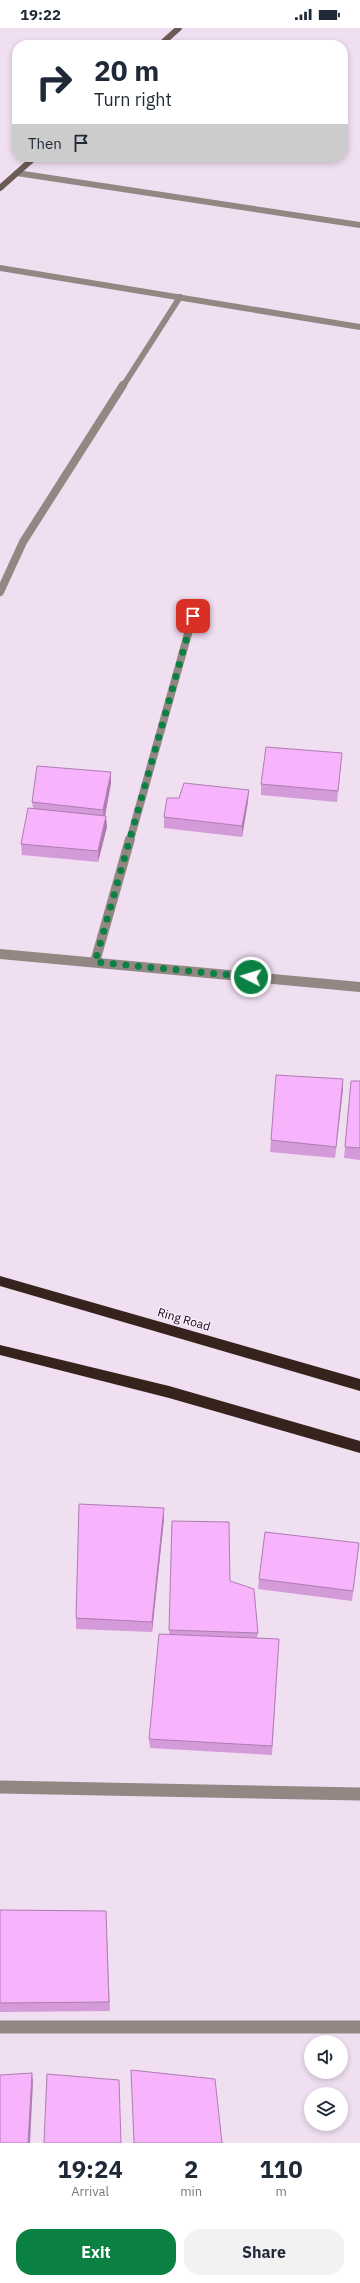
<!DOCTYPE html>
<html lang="en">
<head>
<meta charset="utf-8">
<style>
	:root { --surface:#fff; --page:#f2f2f3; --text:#1f2937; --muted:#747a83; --accent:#0b8043 }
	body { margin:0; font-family:"IBM Plex Sans",sans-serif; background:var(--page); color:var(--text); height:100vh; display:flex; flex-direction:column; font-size:15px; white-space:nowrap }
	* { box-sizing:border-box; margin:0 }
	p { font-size:13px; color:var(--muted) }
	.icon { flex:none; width:22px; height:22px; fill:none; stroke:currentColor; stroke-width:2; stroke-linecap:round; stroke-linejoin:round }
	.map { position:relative; height:2115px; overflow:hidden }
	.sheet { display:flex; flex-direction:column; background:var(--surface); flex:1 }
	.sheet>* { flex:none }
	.banner { position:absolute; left:12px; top:12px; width:336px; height:122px; border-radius:16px; box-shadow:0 2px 6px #0003; background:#fff; color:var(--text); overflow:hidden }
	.fabs { position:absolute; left:304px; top:2007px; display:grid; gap:8px }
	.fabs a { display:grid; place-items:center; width:44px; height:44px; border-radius:50%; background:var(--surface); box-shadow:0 2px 6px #0003; font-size:20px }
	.pin { position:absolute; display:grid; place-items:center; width:34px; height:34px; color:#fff; margin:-17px; border-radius:8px; box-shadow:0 2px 6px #0006 }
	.me { position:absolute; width:44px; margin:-22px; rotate:275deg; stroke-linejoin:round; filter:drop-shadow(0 0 3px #0008) }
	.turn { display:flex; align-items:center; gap:14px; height:84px; padding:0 16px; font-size:18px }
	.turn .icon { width:52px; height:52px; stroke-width:2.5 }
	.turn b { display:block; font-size:28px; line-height:34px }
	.then { display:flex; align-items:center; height:38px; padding:0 16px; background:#0003; gap:8px; font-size:15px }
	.eta { display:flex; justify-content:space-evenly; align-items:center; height:68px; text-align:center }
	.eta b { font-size:24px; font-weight:800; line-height:28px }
	.button { display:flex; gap:8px; margin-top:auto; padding:8px 16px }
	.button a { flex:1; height:46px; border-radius:16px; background:var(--accent); color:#fff; font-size:16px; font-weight:800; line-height:46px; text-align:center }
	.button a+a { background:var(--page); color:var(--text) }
	.status { display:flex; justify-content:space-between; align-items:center; height:28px; padding:0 20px; background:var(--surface); direction:ltr }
	.status svg { height:11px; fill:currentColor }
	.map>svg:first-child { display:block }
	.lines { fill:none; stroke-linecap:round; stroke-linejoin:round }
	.street-far3 { stroke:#928783; stroke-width:6 }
	.street-far2 { stroke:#928783; stroke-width:8 }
	.street-far1 { stroke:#928783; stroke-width:10 }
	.street { stroke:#928783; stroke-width:13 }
	.secondary { stroke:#6a5b56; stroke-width:6 }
	.highway { fill:#36231d; fill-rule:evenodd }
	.wall { fill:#d49ad9 }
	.shaded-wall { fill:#ad7db0 }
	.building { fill:#f7b3fc; stroke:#ad7db0 }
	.route { stroke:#0b8043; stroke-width:7; stroke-dasharray:0 12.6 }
	.labels { text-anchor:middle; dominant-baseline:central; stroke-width:3; stroke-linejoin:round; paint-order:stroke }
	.street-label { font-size:12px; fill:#110c12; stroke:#fdebfe }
</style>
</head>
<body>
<div class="status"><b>19:22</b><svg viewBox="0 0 49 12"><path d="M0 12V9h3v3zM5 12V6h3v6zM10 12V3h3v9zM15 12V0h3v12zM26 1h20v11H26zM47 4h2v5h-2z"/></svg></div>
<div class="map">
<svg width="360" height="2115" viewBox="0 0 360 2115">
	<rect width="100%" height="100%" fill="#f0def1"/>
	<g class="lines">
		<!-- street-far3 -->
		<g class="street-far3">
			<path d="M17,145L360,197"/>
			<path d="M0,240L360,299"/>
			<path d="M123,358L180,269"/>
		</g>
		<!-- street-far2 -->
		<g class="street-far2">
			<path d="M0,564L23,514L123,357"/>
			<path d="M130,812L193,588"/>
		</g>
		<!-- street-far1 -->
		<g class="street-far1">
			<path d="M0,926L360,959"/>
			<path d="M95,934L130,811"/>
		</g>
		<!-- street -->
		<g class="street">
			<path d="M0,1759L360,1766"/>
			<path d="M0,1999H360"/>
		</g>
		<!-- secondary -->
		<g class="secondary">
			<path d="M160,17L179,0"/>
			<path d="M0,160L35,129"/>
		</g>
		<!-- highway -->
		<g class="highway">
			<path d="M0,1248L360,1351V1363L0,1258Z"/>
			<path d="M0,1317L169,1358L360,1413V1425L169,1370L0,1327Z"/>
		</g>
	</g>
	<!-- wall -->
	<g class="wall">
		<path d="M341,736L337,774L261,767V756Z"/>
		<path d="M111,744V755L105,788L107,799L98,834L22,827L21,816L33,780L32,774Z"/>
		<path d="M179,770L248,773L242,809L164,800V789Z"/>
		<path d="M343,1051L335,1130L270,1124L271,1112Z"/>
		<path d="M351,1053H360V1132L344,1130Z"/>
		<path d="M164,1480V1491L152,1604L76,1601V1590Z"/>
		<path d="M172,1493L230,1553L258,1605L257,1610L279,1611L272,1727L150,1720L149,1711L169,1607Z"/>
		<path d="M359,1515L352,1573L258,1561L259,1551Z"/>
		<path d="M0,1882L106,1883L110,1983L0,1984Z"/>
	</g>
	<!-- shaded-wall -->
	<g class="shaded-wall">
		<path d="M111,744V755L104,793L103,782Z"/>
		<path d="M249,762L248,773L242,809V798Z"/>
		<path d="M106,788L107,799L98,834V823Z"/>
		<path d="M343,1051V1062L335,1130L336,1119Z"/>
		<path d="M164,1480V1491L152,1604V1594Z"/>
		<path d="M32,2045L33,2054L30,2115H28Z"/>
	</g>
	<!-- building -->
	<g class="building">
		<path d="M266,719L342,725L338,763L261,756Z"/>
		<path d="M37,738L111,744L103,782L32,774Z"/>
		<path d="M184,755L249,762L242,798L164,789L167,770H179Z"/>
		<path d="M28,780L106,788L98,823L21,816Z"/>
		<path d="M276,1047L343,1051L336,1119L271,1112Z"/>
		<path d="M351,1053H360V1120L345,1119Z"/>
		<path d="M79,1476L164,1480L152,1594L76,1590Z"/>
		<path d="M172,1493L229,1494L230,1553L254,1561L258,1605L169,1602Z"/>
		<path d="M265,1504L359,1515L353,1563L259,1551Z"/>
		<path d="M159,1606L279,1611L272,1718L149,1711Z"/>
		<path d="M0,1882L106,1883L109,1974L0,1975Z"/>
		<path d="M131,2042L215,2051L222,2115H134Z"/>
		<path d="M32,2045L28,2115H0V2047Z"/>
		<path d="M47,2046L119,2052L121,2115H44Z"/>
	</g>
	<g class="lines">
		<!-- route -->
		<path class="route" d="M193,588L95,934L251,949"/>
	</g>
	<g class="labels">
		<!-- street labels -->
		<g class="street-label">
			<text transform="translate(184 1291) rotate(16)">Ring Road</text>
		</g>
	</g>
</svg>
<div class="fabs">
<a><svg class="icon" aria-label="sound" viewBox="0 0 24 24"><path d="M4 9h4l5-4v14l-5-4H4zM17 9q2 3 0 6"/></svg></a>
<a><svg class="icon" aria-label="layers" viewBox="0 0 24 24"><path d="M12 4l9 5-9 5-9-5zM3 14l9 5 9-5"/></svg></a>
</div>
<div class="pin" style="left:193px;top:588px;background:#d93025"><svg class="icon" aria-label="arrive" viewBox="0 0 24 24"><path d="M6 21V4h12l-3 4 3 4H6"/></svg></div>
<svg class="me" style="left:251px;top:949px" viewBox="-20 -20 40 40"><circle r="17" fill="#0b8043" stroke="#fff" stroke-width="3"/><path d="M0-11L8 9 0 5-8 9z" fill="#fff"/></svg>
<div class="banner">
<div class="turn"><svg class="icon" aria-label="right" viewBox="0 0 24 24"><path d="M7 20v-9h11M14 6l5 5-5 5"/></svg><div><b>20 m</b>Turn right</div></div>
<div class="then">Then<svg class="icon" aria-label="arrive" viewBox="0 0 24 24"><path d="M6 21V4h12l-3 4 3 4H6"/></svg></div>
</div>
</div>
<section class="sheet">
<div class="eta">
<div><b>19:24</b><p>Arrival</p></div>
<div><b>2</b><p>min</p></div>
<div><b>110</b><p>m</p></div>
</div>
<div class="button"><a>Exit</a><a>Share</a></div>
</section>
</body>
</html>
